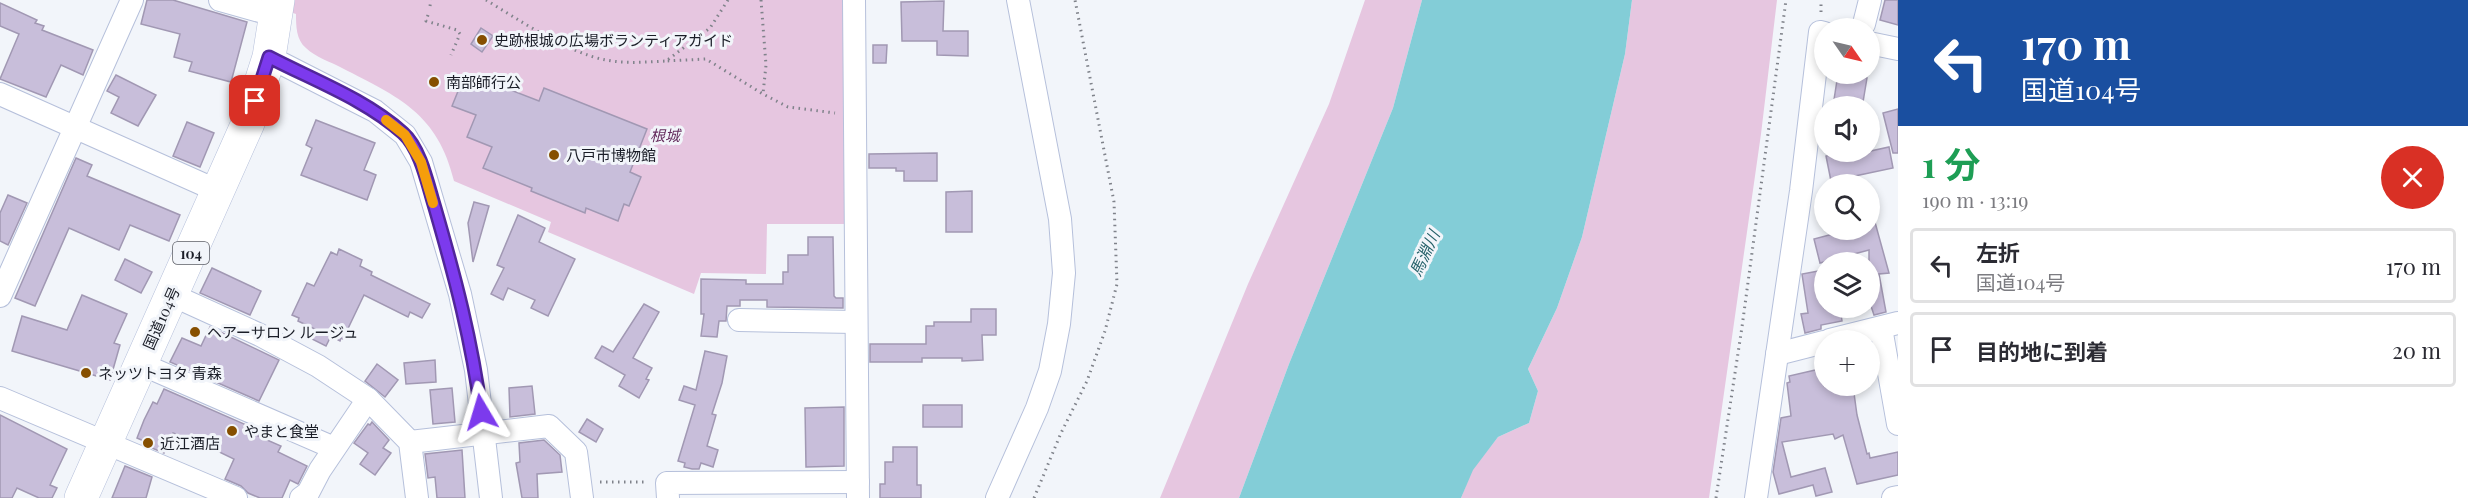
<!DOCTYPE html>
<html lang="ja">
<head>
<meta charset="utf-8">
<style>
	:root { --surface:#fff; --page:#f2f2f3; --text:#2b2b33; --muted:#7c7c81; --line:#e1e1e2 }
	body { margin:0; font-family:"Playfair Display","Noto Sans JP",serif; background:var(--page); color:var(--text); height:100vh; display:flex; flex-direction:column; font-size:22px; white-space:nowrap }
	* { box-sizing:border-box; margin:0 }
	p { font-size:20px; color:var(--muted) }
	.icon { flex:none; width:33px; height:33px; fill:none; stroke:currentColor; stroke-width:2; stroke-linecap:round; stroke-linejoin:round }
	.map { position:relative; flex:1; overflow:hidden }
	.side { display:flex; flex-direction:column; background:var(--surface); width:570px }
	.side>* { flex:none }
	.guide { background:#1a4fa0; color:#fff; overflow:hidden }
	.needle { width:39px; rotate:124deg }
	.controls { position:absolute; left:1814px; top:18px; display:grid; gap:12px }
	.controls a { display:grid; place-items:center; width:66px; height:66px; border-radius:50%; background:var(--surface); box-shadow:0 3px 9px #0003; font-size:30px }
	.pin { position:absolute; display:grid; place-items:center; width:51px; height:51px; color:#fff; margin:-26px; border-radius:12px; box-shadow:0 3px 9px #0006 }
	.me { position:absolute; width:66px; margin:-33px; rotate:353deg; stroke-linejoin:round; filter:drop-shadow(0 0 4px #0008) }
	.turn { display:flex; align-items:center; gap:21px; height:126px; padding:0 24px; font-size:27px }
	.turn .icon { width:78px; height:78px; stroke-width:2.5 }
	.turn b { display:block; font-size:42px; line-height:51px }
	.round { display:grid; place-items:center; flex:none; width:63px; height:63px; border-radius:32px; background:var(--page) }
	.overview { display:flex; align-items:center; justify-content:space-between; height:102px; padding:0 24px }
	h1 { font-size:36px; font-weight:700; line-height:45px; color:#1e9e55 }
	ul { padding:0; list-style:none }
	li { display:flex; align-items:center; gap:18px; height:75px; margin:0 12px 9px; padding:0 12px; border:3px solid var(--line); border-radius:6px }
	li div { flex:1 }
	li b { display:block; font-size:22px }
	li em { font-style:normal }
	main { display:flex; flex:1; min-height:0 }
	.map>svg:first-child { display:block }
	.green { fill:#e6c6e0 }
	.water { fill:#83cdd7 }
	.building { fill:#c8beda; stroke:#a198b3; stroke-width:1.5 }
	.lines { fill:none; stroke-linecap:round; stroke-linejoin:round }
	.minor-casing { stroke:#b6c0db; stroke-width:24 }
	.highway-casing { stroke:#b6c0db; stroke-width:34 }
	.path { stroke:#7f828a; stroke-width:3; stroke-dasharray:1.5 4.5; stroke-linecap:butt }
	.minor { stroke:#fff; stroke-width:22 }
	.highway { stroke:#fff; stroke-width:33 }
	.route-casing { stroke:#51269a; stroke-width:15 }
	.route { stroke:#7c3aed; stroke-width:10 }
	.slow { stroke:#f59e0b; stroke-width:10 }
	.poi-dot { fill:#864f00; stroke:#f2f5fa; stroke-width:2 }
	.labels { text-anchor:middle; dominant-baseline:central; stroke-width:6; stroke-linejoin:round; paint-order:stroke }
	.shield { fill:#f2f5fa; stroke:#5b5e66; stroke-width:1.5 }
	.shield-label { font-size:14px; font-weight:bold; fill:#1a1d27 }
	.poi-label { font-size:15px; fill:#1a1d27; stroke:#f2f5fa; text-anchor:start }
	.park-label { font-size:15px; font-style:italic; fill:#662e5f; stroke:#f2f5fa }
	.street-label { font-size:15px; fill:#1a1d27; stroke:#f2f5fa }
	.water-label { font-size:16px; font-style:italic; fill:#256169; stroke:#f2f5fa }
</style>
</head>
<body>
<main>
<div class="map">
<svg width="1898" height="498" viewBox="0 0 1898 498">
	<rect width="100%" height="100%" fill="#f2f5fa"/>
	<!-- green -->
	<g class="green">
		<path d="M290,0H846L848,224H767L766,274L701,273L694,294L548,232L551,222L454,181C438,114 399,97 342,68C331,62 315,57 306,48C296,40 296,25 296,14L287,11Z"/>
		<path d="M1365,0H1422L1393,108L1289,364L1239,498H1160L1248,284L1329,104Z"/>
		<path d="M1632,0H1777L1761,134L1709,498H1461L1472,470L1498,437L1529,423L1538,391L1528,369L1557,308L1582,237L1625,54Z"/>
	</g>
	<!-- water -->
	<path class="water" d="M1422,0H1632L1625,54L1582,237L1557,308L1528,369L1538,391L1529,423L1498,437L1473,470L1461,498H1239L1289,364L1393,108Z"/>
	<!-- building -->
	<g class="building">
		<path d="M147,0H173L247,22L231,82L189,71L192,62L174,57L180,34L141,24Z"/>
		<path d="M1885,0H1898V25L1880,20Z"/>
		<path d="M944,1L943,31H968V56L937,55V41H902L901,2Z"/>
		<path d="M0,3L37,20L35,23L44,26L42,30L93,50L83,75L61,65L46,97L0,79L19,34L0,26Z"/>
		<path d="M481,28L493,36L482,52L471,44Z"/>
		<path d="M873,45H887L886,63H873Z"/>
		<path d="M1838,74L1867,78L1863,102L1851,101L1850,106H1833Z"/>
		<path d="M116,75L156,95L138,126L111,113L119,97L107,91Z"/>
		<path d="M463,79L482,87L485,80L539,101L544,88L647,129L630,172L641,177L629,206L624,204L618,221L586,208L585,213L531,191L532,188L483,168L492,147L467,137L476,115L452,106Z"/>
		<path d="M1898,109V153H1893L1883,113Z"/>
		<path d="M316,120L375,143L364,170L376,175L367,200L301,175L312,148L306,145Z"/>
		<path d="M187,122L214,133L200,167L173,156Z"/>
		<path d="M1889,147L1893,168L1831,181L1826,156L1848,152V156Z"/>
		<path d="M937,153V181H904V171H896V168H869V154Z"/>
		<path d="M76,158L92,165L87,176L180,215L169,241L130,225L119,250L69,228L35,306L15,298Z"/>
		<path d="M972,191V232H946V192Z"/>
		<path d="M8,195L27,203L8,245L0,241V213Z"/>
		<path d="M474,202L489,206L473,262L468,223Z"/>
		<path d="M518,215L545,228L539,242L575,259L548,316L531,308L535,300L508,288L503,300L491,294L504,268L497,265Z"/>
		<path d="M1873,215L1889,273L1879,274L1886,312L1874,315L1869,300V250L1820,263L1814,239L1848,230H1869V216Z"/>
		<path d="M808,237H833L834,296L836,298H843V308L767,307V300H740V306H727L726,321H719L717,337L701,336L704,314H701V279L746,280V284H783V272H788V255H808Z"/>
		<path d="M339,249L362,260L360,266L372,272L371,275L430,304L422,318L410,312L408,317L364,295L343,339L341,338L340,341L331,336L326,346L310,338L315,329L298,321L299,318L292,315L307,283L314,286L331,252L337,255Z"/>
		<path d="M125,259L152,272L141,293L115,280Z"/>
		<path d="M212,268L261,291L250,315L200,293Z"/>
		<path d="M1824,270V308H1840L1842,321L1821,325V329L1805,333L1801,314L1808,313L1802,274Z"/>
		<path d="M82,295L127,314L114,343L120,345L110,380L12,351L22,316L67,330Z"/>
		<path d="M644,304L659,312L633,358L652,368L646,379L649,380L639,398L619,386L625,375L595,358L602,346L613,352Z"/>
		<path d="M971,309H996V335H982L983,360L962,361V358H922V362H870V344H926V326H934V322H971Z"/>
		<path d="M210,327L279,360L259,401L170,362L182,338L201,346Z"/>
		<path d="M705,351L727,356L722,383L712,414L716,415L707,446L718,450L713,467L701,463L699,469H692L684,467L685,463L678,461L695,405L679,400L684,386L696,390Z"/>
		<path d="M435,360L436,382L406,384L404,363Z"/>
		<path d="M377,364L398,380L385,397L365,381Z"/>
		<path d="M1824,368V386H1853L1857,415L1867,454L1869,453L1870,458L1898,452V475L1857,484L1843,435L1835,439L1833,434L1782,442L1791,477L1825,468L1832,492L1816,496L1813,485L1779,494L1773,472L1781,418L1791,416L1787,383L1790,382L1789,376Z"/>
		<path d="M532,386L535,414L510,417L509,388Z"/>
		<path d="M452,388L455,422L433,424L430,390Z"/>
		<path d="M164,389L260,431L258,436L281,446L278,452L307,466L298,484L290,480L282,498H260L248,493L241,486L225,479L234,459L205,445L173,433L164,453L142,444L144,441L137,438L144,420L153,402L157,404Z"/>
		<rect x="923" y="405" width="39" height="22"/>
		<path d="M844,407V466L806,467L805,408Z"/>
		<path d="M0,415L67,449L50,485L57,488L52,498H39L17,488L12,498H0Z"/>
		<path d="M587,419L603,429L596,442L579,432Z"/>
		<path d="M372,422L389,440L383,448L391,453L375,475L360,464L368,453L354,443L368,424L370,425Z"/>
		<path d="M544,440L560,455L562,472L537,474L538,498H522L516,463L520,462L519,443Z"/>
		<path d="M893,447H917V485H921V498H880V484H885V462H893Z"/>
		<path d="M462,450L465,498H437L435,477L428,478L425,454Z"/>
		<path d="M125,466L152,477L146,498H112Z"/>
	</g>
	<g class="lines">
		<!-- minor casing -->
		<g class="minor-casing">
			<g id="minor">
				<path d="M220,0L274,15"/>
				<path d="M854,0L858,498"/>
				<path d="M1864,24L1870,0"/>
				<path d="M1869,43L1898,49"/>
				<path d="M269,57L375,111L405,135L421,162L460,294L476,370L491,498"/>
				<path d="M0,94L218,191"/>
				<path d="M172,295L260,335L318,366L368,399L410,442L417,498"/>
				<path d="M0,296L132,0"/>
				<path d="M739,320L856,322"/>
				<path d="M1881,328L1898,424"/>
				<path d="M1830,340L1898,323"/>
				<path d="M1777,354L1824,342"/>
				<path d="M141,364L334,448"/>
				<path d="M0,398L236,498"/>
				<path d="M410,442L549,426L576,452L582,498"/>
				<path d="M301,498L308,493L320,470L368,399"/>
				<path d="M668,498L667,483L858,482"/>
				<path d="M997,498L1037,408L1050,371L1059,324L1064,273L1060,219L1018,0"/>
				<path d="M1756,498L1801,191L1820,32L1824,33"/>
				<path d="M1893,498L1898,497"/>
			</g>
		</g>
		<!-- highway casing -->
		<g class="highway-casing">
			<path id="highway" d="M81,498L248,123L269,57L278,0"/>
		</g>
		<!-- path -->
		<g class="path">
			<path d="M486,0C519,20 568,53 606,60C626,64 646,62 666,61"/>
			<path d="M728,0L710,28L666,61L706,59L763,94L788,107L835,113"/>
			<path d="M761,0L766,65L763,94"/>
			<path d="M430,6L431,0"/>
			<path d="M1821,12V0"/>
			<path d="M428,15L426,21L457,30L460,34L451,55"/>
			<path d="M600,482H648"/>
			<path d="M1034,498L1061,433L1087,381L1105,331L1117,284L1114,202L1075,0"/>
			<path d="M1716,498L1742,327L1786,0"/>
		</g>
		<!-- minor -->
		<use href="#minor" class="minor"/>
		<!-- highway -->
		<use href="#highway" class="highway"/>
	</g>
	<g class="lines">
		<!-- route casing -->
		<g class="route-casing">
			<path id="route" d="M255,101L269,57C313,80 365,99 403,133C421,149 428,186 435,208C455,277 472,341 481,412"/>
		</g>
		<!-- route -->
		<use href="#route" class="route"/>
		<!-- slow -->
		<path class="slow" d="M386,120L405,135L421,162L433,203"/>
	</g>
	<!-- markers -->
	<g class="poi-dot">
		<circle cx="482" cy="40" r="6"/>
		<circle cx="434" cy="82" r="6"/>
		<circle cx="554" cy="155" r="6"/>
		<circle cx="195" cy="332" r="6"/>
		<circle cx="86" cy="373" r="6"/>
		<circle cx="232" cy="431" r="6"/>
		<circle cx="148" cy="443" r="6"/>
	</g>
	<g class="labels">
		<!-- shield labels -->
		<rect class="shield" x="173" y="242" width="36" height="22" rx="4.5"/>
		<g class="shield-label">
			<text x="191" y="253">104</text>
		</g>
		<!-- poi labels -->
		<g class="poi-label">
			<text x="494" y="40">史跡根城の広場ボランティアガイド</text>
			<text x="446" y="82">南部師行公</text>
			<text x="566" y="155">八戸市博物館</text>
			<text x="207" y="332">ヘアーサロン ルージュ</text>
			<text x="98" y="373">ネッツトヨタ 青森</text>
			<text x="244" y="431">やまと食堂</text>
			<text x="160" y="443">近江酒店</text>
		</g>
		<!-- park labels -->
		<g class="park-label">
			<text x="665" y="135">根城</text>
		</g>
		<!-- street labels -->
		<g class="street-label">
			<text transform="translate(161 318) rotate(-66)">国道104号</text>
		</g>
		<!-- water labels -->
		<g class="water-label">
			<text transform="translate(1424 253) rotate(-65)">馬淵川</text>
		</g>
	</g>
</svg>
<div class="controls">
<a><svg class="needle" viewBox="-14 -14 28 28"><path d="M0-13l5 13h-10z" fill="#e53935"/><path d="M0 13l5-13h-10z" fill="#7c7c81"/></svg></a>
<a><svg class="icon" aria-label="sound" viewBox="0 0 24 24"><path d="M4 9h4l5-4v14l-5-4H4zM17 9q2 3 0 6"/></svg></a>
<a><svg class="icon" aria-label="search" viewBox="0 0 24 24"><circle cx="10" cy="10" r="6"/><path d="M15 15l6 6"/></svg></a>
<a><svg class="icon" aria-label="layers" viewBox="0 0 24 24"><path d="M12 4l9 5-9 5-9-5zM3 14l9 5 9-5"/></svg></a>
<a>+</a>
</div>
<div class="pin" style="left:255px;top:101px;background:#d93025"><svg class="icon" aria-label="arrive" viewBox="0 0 24 24"><path d="M6 21V4h12l-3 4 3 4H6"/></svg></div>
<svg class="me" style="left:481px;top:412px" viewBox="-20 -20 40 40"><path d="M0-17L14 15 0 8-14 15z" fill="#7c3aed" stroke="#fff" stroke-width="4"/></svg>
</div>
<section class="side">
<div class="guide">
<div class="turn"><svg class="icon" aria-label="left" viewBox="0 0 24 24"><path d="M17 20v-9H6M10 6l-5 5 5 5"/></svg><div><b>170 m</b>国道104号</div></div>
</div>
<div class="overview"><div><h1>1 分</h1><p>190 m · 13:19</p></div><a class="round" style="background:#d93025;color:#fff"><svg class="icon" aria-label="close" viewBox="0 0 24 24"><path d="M6 6l12 12M18 6L6 18"/></svg></a></div>
<ul>
<li><svg class="icon" aria-label="left" viewBox="0 0 24 24"><path d="M17 20v-9H6M10 6l-5 5 5 5"/></svg><div><b>左折</b><p>国道104号</p></div><em>170 m</em></li>
<li><svg class="icon" aria-label="arrive" viewBox="0 0 24 24"><path d="M6 21V4h12l-3 4 3 4H6"/></svg><div><b>目的地に到着</b></div><em>20 m</em></li>
</ul>
</section>
</main>
</body>
</html>
